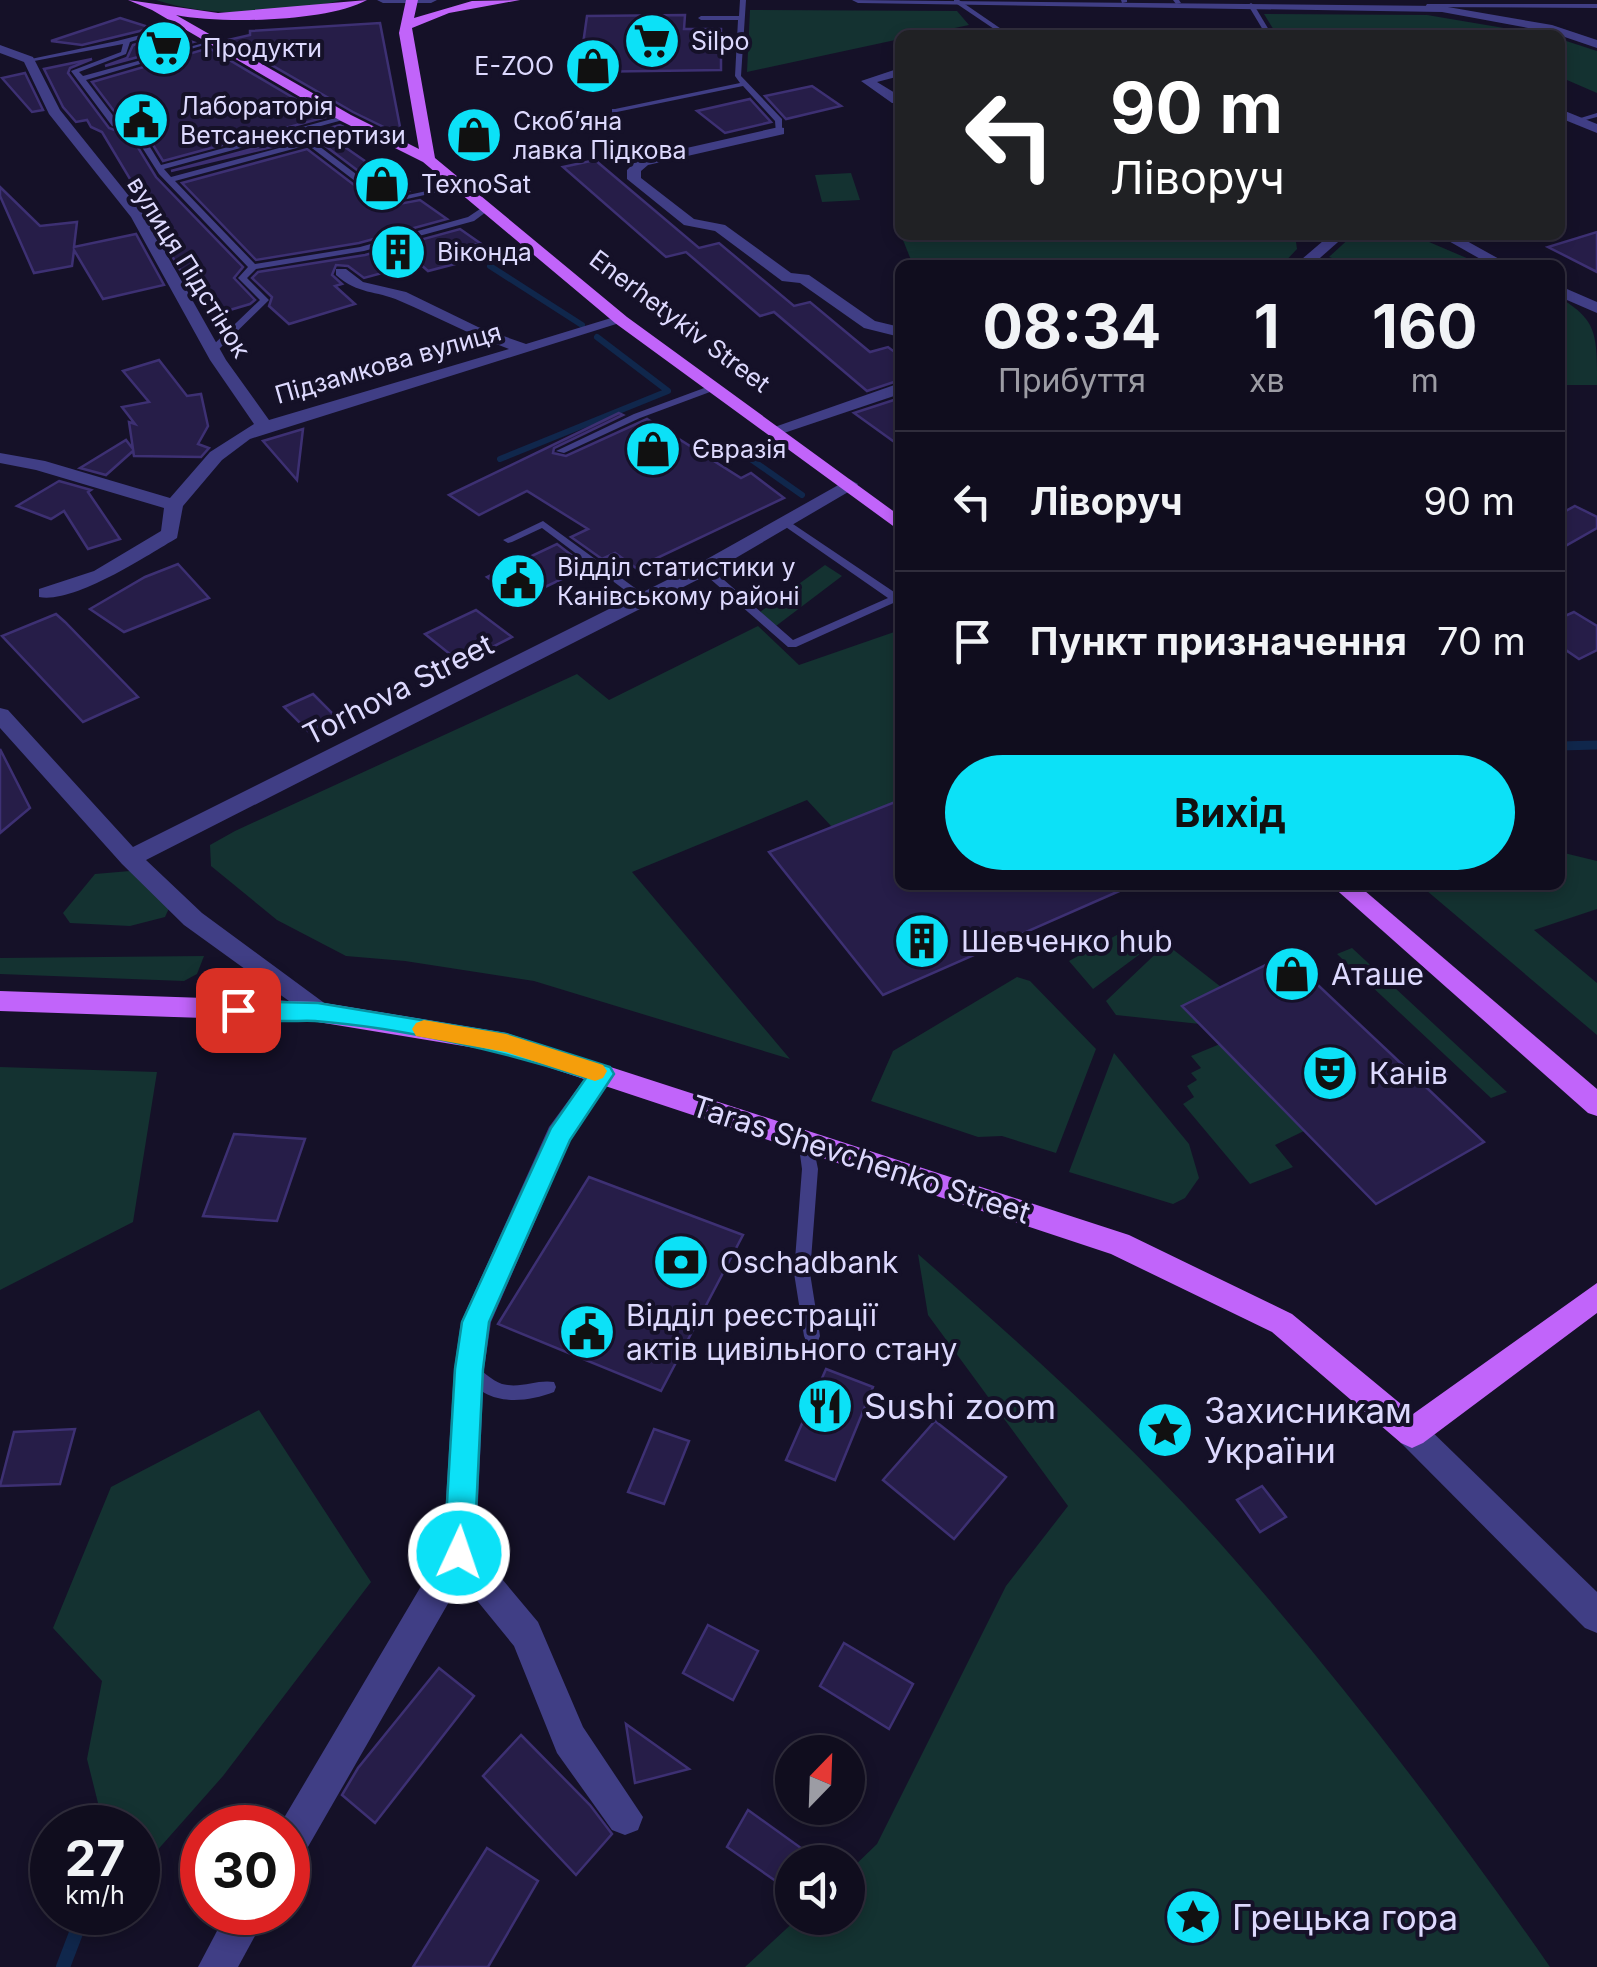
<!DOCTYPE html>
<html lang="uk">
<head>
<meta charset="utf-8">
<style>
	:root { --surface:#100d1e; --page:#1e1b2b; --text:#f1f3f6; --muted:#9c9ca4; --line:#302d3c; --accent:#0ce1f7 }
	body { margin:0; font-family:Inter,sans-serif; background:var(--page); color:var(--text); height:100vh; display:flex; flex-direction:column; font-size:38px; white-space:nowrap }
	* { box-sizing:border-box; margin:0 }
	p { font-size:32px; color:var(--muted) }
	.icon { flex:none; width:55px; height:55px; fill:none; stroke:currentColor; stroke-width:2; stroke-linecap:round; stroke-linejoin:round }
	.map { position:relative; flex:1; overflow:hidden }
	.panel { position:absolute; left:895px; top:260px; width:670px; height:630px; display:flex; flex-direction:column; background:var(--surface); border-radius:15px; box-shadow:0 5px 15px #0003,0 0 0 2px var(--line) }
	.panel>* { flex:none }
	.top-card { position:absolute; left:895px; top:30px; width:670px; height:210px; border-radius:15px; box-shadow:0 5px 15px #0003,0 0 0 2px var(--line); background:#202124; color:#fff; overflow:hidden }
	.needle { width:65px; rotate:23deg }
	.tools { position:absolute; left:775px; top:1735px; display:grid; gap:20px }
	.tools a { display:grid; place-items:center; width:90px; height:90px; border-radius:50%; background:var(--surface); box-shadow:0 5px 15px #0003,0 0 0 2px var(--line); font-size:50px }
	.speed { position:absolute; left:30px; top:1805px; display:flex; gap:20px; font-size:50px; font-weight:700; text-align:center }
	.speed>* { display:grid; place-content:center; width:130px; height:130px; border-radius:50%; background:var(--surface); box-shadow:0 5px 15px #0003,0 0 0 2px var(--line); line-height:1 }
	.speed small { font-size:25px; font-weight:400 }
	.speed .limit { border:15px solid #d22; background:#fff; color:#111 }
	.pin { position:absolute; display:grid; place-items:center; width:85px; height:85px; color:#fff; margin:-42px; border-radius:20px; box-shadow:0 5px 15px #0006 }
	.me { position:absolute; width:110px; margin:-55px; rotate:3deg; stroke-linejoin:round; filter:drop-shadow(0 0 8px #0008) }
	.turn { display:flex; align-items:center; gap:35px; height:210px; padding:0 50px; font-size:45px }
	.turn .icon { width:130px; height:130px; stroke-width:2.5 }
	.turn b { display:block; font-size:70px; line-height:85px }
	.eta { display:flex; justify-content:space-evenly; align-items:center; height:170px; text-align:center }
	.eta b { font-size:60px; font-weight:700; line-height:70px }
	.cta { display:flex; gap:20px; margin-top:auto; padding:20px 50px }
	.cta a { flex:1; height:115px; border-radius:60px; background:var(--accent); color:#111; font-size:40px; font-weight:700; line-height:115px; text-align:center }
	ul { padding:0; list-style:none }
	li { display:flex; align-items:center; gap:30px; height:140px; padding:0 50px; border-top:2px solid var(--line) }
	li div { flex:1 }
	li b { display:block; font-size:38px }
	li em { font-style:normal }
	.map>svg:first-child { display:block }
	.green { fill:#143231 }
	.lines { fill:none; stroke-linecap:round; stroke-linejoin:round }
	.stream-far2 { stroke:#10274c; stroke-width:6 }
	.stream-far1 { stroke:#10274c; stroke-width:9 }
	.stream { stroke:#10274c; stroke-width:14 }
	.building { fill:#261d48; stroke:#3d3073; stroke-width:2.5 }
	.service { fill:#403e85; fill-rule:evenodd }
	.minor { fill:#403e85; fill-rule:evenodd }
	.tertiary { fill:#403e85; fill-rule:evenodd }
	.primary { fill:#c164fa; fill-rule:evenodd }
	.route { fill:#0ce1f7; stroke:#0892a1; stroke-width:2.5 }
	.slow { fill:#f59e0b }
	.labels { text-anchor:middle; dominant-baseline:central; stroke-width:8; stroke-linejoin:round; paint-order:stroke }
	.far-poi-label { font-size:25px; fill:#ddd9fe; stroke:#151128; text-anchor:start }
	.far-street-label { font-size:25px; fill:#ddd9fe; stroke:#151128 }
	.street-label { font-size:30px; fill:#ddd9fe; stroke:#151128 }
	.poi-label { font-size:30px; fill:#ddd9fe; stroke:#151128; text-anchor:start }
	.near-poi-label { font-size:35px; fill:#ddd9fe; stroke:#151128; text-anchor:start }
</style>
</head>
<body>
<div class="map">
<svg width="1597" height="1967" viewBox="0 0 1597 1967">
	<rect width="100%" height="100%" fill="#151128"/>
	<!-- green -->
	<g class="green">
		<path d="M156,0H342C283,14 214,19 156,0Z"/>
		<path d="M750,10L957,11L969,25L921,35H900V39L747,72Z"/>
		<path d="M1264,14L1427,15L1546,35H1277Z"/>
		<path d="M1560,39L1597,51V93L1560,77Z"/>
		<path d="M851,173L860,200L822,202L815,175Z"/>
		<path d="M901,235H1295L1297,249L1282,265H913Z"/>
		<path d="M1353,235L1415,236L1483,265H1354L1329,257Z"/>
		<path d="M1560,298C1597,320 1597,334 1597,385H1560Z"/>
		<path d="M825,565L842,576L776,626L760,612Z"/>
		<path d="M758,626L799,665L900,630V800L832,827L807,800L632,872L790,1059L534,981L405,961L346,956L277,920L211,866L210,845L235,831L577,674L609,700Z"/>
		<path d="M1560,852L1597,861V909L1534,930L1597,983V1035L1420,885H1560Z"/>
		<path d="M130,871L170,906L165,917L130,926L70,923L63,913L95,874Z"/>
		<path d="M1126,930L1144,951L1093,989L1069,961Z"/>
		<path d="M1166,944L1221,987L1200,1024L1116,1015L1106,1001Z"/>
		<path d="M1352,948L1507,1092L1491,1098L1337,954Z"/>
		<path d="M204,956L197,974L184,981L0,974V958Z"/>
		<path d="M1017,977L1030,981L1096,1049L1056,1153L1002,1136L978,1137L871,1101L893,1051Z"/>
		<path d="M1220,1044L1304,1131L1275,1145L1293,1167L1250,1184L1183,1104L1194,1097L1187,1086L1197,1080L1191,1073L1201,1068L1191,1056Z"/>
		<path d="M1114,1053L1189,1144L1199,1178L1185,1198L1173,1204L1069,1172Z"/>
		<path d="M0,1067L157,1072L133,1222L0,1290Z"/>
		<path d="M918,1254C1022,1345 1126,1438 1219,1542C1338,1676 1448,1820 1550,1967H745L798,1918H848V1872L877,1844L1006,1586L1068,1506L928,1315Z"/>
		<path d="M259,1410L371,1582L223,1776L139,1871L138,1828L104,1827L87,1759L102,1681L53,1628L111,1487Z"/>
	</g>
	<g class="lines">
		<!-- stream-far2 -->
		<g class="stream-far2">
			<path d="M490,266L582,325"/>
			<path d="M735,448L802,495"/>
			<path d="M500,459L668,391L597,337"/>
		</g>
		<!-- stream-far1 -->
		<path class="stream-far1" d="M1560,746L1597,745"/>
		<!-- stream -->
		<path class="stream" d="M63,1967L84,1912"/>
	</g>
	<!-- building -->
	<g class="building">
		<path d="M685,15L684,29H721V70L579,72L587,16Z"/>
		<path d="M120,18L152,28L82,45L51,41Z"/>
		<path d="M380,23L401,132H394L353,112L228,40L250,35V31Z"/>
		<path d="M170,34L193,42L105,66L127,58L133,45Z"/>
		<path d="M209,48L326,117L163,161L142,127L120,119L92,82Z"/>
		<path d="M92,59L70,68L68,73L109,128L131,136L156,177L243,267L234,278L255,300L250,304L223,312L205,291L194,294L157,230L167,228L164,224L139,194L102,132L91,127L87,120L76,122L63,107L44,69Z"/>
		<path d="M25,73L43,110L32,112L2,78Z"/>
		<path d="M812,86L841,106L786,119L765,96Z"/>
		<path d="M750,99L771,122L725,133L697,111Z"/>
		<path d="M340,125L348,129L171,171Z"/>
		<path d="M339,143L408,191L390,195L324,145Z"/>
		<path d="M307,149L383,207L420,200L447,219L359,243L256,260L182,183Z"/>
		<path d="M595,160L699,248L719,243L794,306L810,302L870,352L888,347L900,356V380L867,391L774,312L760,316L686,252L666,257L563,167Z"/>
		<path d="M0,187L40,226L77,222L74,247L136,234L164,285L103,299L74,250L72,266L34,273L0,196Z"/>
		<path d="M460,229L480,243L462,248L474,259L428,271L419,263L364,278L348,266L336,265L332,275L342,284L335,286L355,304L289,324L269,306L272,297L252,278L258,272L365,255Z"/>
		<path d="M1597,232V272L1548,247Z"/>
		<path d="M159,360L187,396L201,394L208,426L198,444L209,448L201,457L134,456L133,451L106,475L80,468L126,440L133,449L129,422L135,424L122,407L149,402L123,371Z"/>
		<path d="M900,398V446L854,413Z"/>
		<path d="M619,413L623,415L554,448L553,453L566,456L647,419L741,478L751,473L784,498L636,568L615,553L602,559L571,537L588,529L527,491L479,515L449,495Z"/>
		<path d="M303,429L297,480L263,441Z"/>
		<path d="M59,481L91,490L88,492L120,539L88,549L64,511L51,519L17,506Z"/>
		<path d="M1575,506L1597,517V528L1560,549V514Z"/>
		<path d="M557,544L587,567L518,600L487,577Z"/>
		<path d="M178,564L209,598L124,632L90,609L145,577Z"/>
		<path d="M476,610L512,637L461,663L425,634Z"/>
		<path d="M1574,612L1597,626V650L1579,659L1560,646V618Z"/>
		<path d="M56,614L65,622L138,697L83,722L2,636Z"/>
		<path d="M313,694L338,719L309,732L284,707Z"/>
		<path d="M0,749L30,808L0,833Z"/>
		<path d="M900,800V885H1133L883,995L769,852Z"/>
		<path d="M1286,955L1390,1053L1484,1142L1376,1204L1182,1006Z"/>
		<path d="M234,1134L305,1139L277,1221L203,1216Z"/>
		<path d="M589,1177L743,1235L661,1391L498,1324Z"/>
		<path d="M826,1369L873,1387L835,1480L786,1460Z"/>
		<path d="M935,1421L1006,1477L954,1539L883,1480Z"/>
		<path d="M75,1429L60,1484L0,1486L14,1432Z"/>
		<path d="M654,1429L689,1441L664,1504L628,1492Z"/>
		<path d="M1262,1486L1286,1517L1260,1532L1237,1500Z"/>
		<path d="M708,1625L758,1651L733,1700L683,1673Z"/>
		<path d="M844,1643L913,1684L889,1729L820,1686Z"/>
		<path d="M439,1668L474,1696L375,1823L342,1795L358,1768Z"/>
		<path d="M626,1724L689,1769L635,1783Z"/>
		<path d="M521,1735L590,1805L612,1834L576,1875L483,1776Z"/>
		<path d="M748,1810L801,1848L780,1884L727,1847Z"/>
		<path d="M487,1848L538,1881L488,1967H413Z"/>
	</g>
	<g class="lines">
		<!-- service -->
		<g class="service">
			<path d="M740,0H746L741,76L782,119V133H776L775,121L743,86L612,113V109H615L740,83L735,76L738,20H701L698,18L701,16H739Z"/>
			<path d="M954,0H959L1010,35H1003L954,2Z"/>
			<path d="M1121,0H1127V2L1122,3Z"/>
			<path d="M1173,0H1179L1181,3L1176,4Z"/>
			<path d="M1251,3L1254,5L1272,35H1266L1248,5Z"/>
			<path d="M1427,4H1597V8L1425,7Z"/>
			<path d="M183,24L188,25L130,42L126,54L79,72L83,76L211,41V43L86,80L118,122L139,129L161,165L343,116L350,118L164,169L171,177L309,140L369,129H372V133L315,143L389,199L460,184L464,186L385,204L308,145L175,181L255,264L360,247L468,217L483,207L490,209L474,221L364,251L256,269L247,278L269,300L217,351H211V347L260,300L238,278L248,267L159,174L133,133L112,126L71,71L121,52L123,44L29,62L26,60L117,41Z"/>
			<path d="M1597,113V117L1578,122L1574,120Z"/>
			<path d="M715,384L718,385V389L640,418L564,453L556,451L634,414Z"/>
			<path d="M784,518L900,596V600L796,647H788L700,570V566H708L793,640L888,598L780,523L779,521Z"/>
			<path d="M543,521L646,596V600H638L542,528L512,542L508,543L503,540Z"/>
			<path d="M805,1134L810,1136L812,1140L818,1169L810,1273L820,1336L818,1341L812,1343L806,1341L804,1336L794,1273L802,1169L798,1140L800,1136Z"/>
			<path d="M473,1365C483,1371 491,1380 502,1384C521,1389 537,1379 554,1382L556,1387L554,1392C522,1404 484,1406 465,1373L467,1368Z"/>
		</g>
		<!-- minor -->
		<g class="minor">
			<path d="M0,45L33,57L60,110L145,216L226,360L269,420L509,349C471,335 437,317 400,301C375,290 359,295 336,275V269H346L363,282L406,292L478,327L526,344L621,315L629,320L250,439L222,460L183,506L177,538C146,556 74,604 39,597V589L94,571L161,531L164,508L36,470L0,463V453L45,461L170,498L210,452L254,424L210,360L131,217L49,114L24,62L0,53Z"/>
			<path d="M900,68V76L877,82L900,96V103H892L861,81Z"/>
			<path d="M1560,109L1597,124V133L1560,118Z"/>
			<path d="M779,127L784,128V134L648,165L641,171V178L694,219L725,225L791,273L809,275L875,321L900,327V337L864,328L800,283L782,281L715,231L684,225L627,179V170L638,159Z"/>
			<path d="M1330,235H1346L1312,265H1295Z"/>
			<path d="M1438,235H1456L1510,265H1491Z"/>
			<path d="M1560,286L1597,302V313L1560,297Z"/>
			<path d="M900,383V394L781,434L766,430Z"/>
			<path d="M849,479L858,484L855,488L705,576L146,860L202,913L327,1005L331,1012L327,1019L318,1022L184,925L122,864L0,728V708L8,710L133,847L691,568Z"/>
			<path d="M602,1064L611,1067L615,1074L570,1141L491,1322L484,1369L476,1548L538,1622L583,1727L643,1817L638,1830L625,1835L612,1830L557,1753L514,1646L461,1581L301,1859L288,1864V1828H278L443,1549L454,1369L461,1322L549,1127L593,1067Z"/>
			<path d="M227,1912H268L238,1967H198Z"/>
		</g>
		<!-- tertiary -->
		<g class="tertiary">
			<path d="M377,0H437L431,3H383Z"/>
			<path d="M852,0L1442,6L1552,25L1597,40V48L1550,32L1442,12L858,3Z"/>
			<path d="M1412,1418L1423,1423L1597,1592V1633L1585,1628L1401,1443L1396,1433L1401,1423Z"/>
		</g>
		<!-- primary -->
		<g class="primary">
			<path d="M128,0L218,13L367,0C327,22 221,24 176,15L351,115L419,149L399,33L406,0H418L414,18L472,1L520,0L449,13L412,28L435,158L627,317L900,516V531L615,323L423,162L341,121L152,10Z"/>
			<path d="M1331,885H1358L1597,1089V1116L1588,1113Z"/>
			<path d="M0,991L318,1002L506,1033L1129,1235L1292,1314L1413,1414L1597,1283V1313L1423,1443L1412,1448L1401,1443L1272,1332L1111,1254L506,1053L318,1022L0,1011Z"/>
		</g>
	</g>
	<!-- route -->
	<path class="route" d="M238,1001L318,1003L506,1034L610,1067L614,1074L570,1140L489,1322L483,1369L474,1553L470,1563L459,1568L449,1563L444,1553L455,1369L462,1322L551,1128L586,1078C502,1051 404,1028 315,1021C296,1020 237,1025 227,1010Z"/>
	<!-- slow -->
	<path class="slow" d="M424,1020L506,1034L603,1065L607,1071L603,1078L595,1081L506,1052L416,1036L412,1029L416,1023Z"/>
	<!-- icons -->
	<defs>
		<g id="supermarket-disc" transform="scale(2.875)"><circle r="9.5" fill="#0ce1f7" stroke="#151128"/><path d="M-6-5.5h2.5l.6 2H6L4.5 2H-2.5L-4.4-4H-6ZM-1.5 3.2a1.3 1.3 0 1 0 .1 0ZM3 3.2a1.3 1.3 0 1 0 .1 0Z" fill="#111"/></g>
		<g id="shop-disc" transform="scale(2.875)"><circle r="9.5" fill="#0ce1f7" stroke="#151128"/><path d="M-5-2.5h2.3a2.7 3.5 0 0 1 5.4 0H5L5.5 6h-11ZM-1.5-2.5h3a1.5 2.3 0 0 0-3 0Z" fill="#111"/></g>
		<g id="civic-disc" transform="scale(2.875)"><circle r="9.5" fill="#0ce1f7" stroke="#151128"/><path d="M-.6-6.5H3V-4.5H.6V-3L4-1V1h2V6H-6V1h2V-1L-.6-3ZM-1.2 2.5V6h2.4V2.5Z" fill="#111"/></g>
		<g id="building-disc" transform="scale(2.875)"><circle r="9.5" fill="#0ce1f7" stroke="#151128"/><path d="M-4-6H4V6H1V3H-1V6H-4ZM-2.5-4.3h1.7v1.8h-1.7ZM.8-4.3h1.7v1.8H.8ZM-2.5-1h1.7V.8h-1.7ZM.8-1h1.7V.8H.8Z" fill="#111"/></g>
		<g id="theatre-disc" transform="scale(2.875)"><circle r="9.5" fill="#0ce1f7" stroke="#151128"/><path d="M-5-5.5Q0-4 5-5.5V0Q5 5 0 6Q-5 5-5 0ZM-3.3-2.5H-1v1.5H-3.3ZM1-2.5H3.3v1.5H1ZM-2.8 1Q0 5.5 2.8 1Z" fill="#111"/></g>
		<g id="bank-disc" transform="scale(2.875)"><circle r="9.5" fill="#0ce1f7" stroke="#151128"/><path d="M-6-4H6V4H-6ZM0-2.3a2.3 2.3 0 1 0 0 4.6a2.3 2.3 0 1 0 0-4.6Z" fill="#111"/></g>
		<g id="restaurant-disc" transform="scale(2.875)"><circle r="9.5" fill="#0ce1f7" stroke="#151128"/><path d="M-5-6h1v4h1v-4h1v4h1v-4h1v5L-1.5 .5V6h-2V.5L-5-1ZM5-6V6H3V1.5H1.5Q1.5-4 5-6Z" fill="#111"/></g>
		<g id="sight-disc" transform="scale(2.875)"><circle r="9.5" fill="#0ce1f7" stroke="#151128"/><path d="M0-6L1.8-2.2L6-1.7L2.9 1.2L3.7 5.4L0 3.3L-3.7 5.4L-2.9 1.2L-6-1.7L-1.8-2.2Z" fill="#111"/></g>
	</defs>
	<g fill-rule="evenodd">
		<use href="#supermarket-disc" x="652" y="41"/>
		<use href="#supermarket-disc" x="164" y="48"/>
		<use href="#shop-disc" x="593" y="66"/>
		<use href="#civic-disc" x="141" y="120"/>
		<use href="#shop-disc" x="474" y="135"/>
		<use href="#shop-disc" x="382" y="184"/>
		<use href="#building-disc" x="398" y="252"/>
		<use href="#shop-disc" x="653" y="449"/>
		<use href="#civic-disc" x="518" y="581"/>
		<use href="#building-disc" x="922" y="941"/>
		<use href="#shop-disc" x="1292" y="974"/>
		<use href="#theatre-disc" x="1330" y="1073"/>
		<use href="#bank-disc" x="681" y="1262"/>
		<use href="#civic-disc" x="587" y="1332"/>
		<use href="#restaurant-disc" x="825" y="1406"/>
		<use href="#sight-disc" x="1165" y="1430"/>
		<use href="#sight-disc" x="1193" y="1917"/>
	</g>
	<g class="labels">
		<!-- far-poi labels -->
		<g class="far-poi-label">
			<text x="691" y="41">Silpo</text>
			<text x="203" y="48">Продукти</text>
			<text x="554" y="66" text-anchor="end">E-ZOO</text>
			<text x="180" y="106">Лабораторія<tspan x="180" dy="29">Ветсанекспертизи</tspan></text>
			<text x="513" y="121">Скоб’яна<tspan x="513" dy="29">лавка Підкова</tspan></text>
			<text x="421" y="184">TexnoSat</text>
			<text x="437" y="252">Віконда</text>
			<text x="692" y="449">Євразія</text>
			<text x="557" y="567">Відділ статистики у<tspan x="557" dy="29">Канівському районі</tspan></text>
		</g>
		<!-- far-street labels -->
		<g class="far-street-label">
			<text transform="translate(189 267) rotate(58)">вулиця Підстінок</text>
			<text transform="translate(680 321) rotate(37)">Enerhetykiv Street</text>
			<text transform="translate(388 363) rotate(-16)">Підзамкова вулиця</text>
		</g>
		<!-- street labels -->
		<g class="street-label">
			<text transform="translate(398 689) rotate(-27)">Torhova Street</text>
			<text transform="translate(861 1159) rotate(18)">Taras Shevchenko Street</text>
		</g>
		<!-- poi labels -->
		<g class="poi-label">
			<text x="961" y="941">Шевченко hub</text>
			<text x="1331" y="974">Аташе</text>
			<text x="1369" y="1073">Канів</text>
			<text x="720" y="1262">Oschadbank</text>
			<text x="626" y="1315">Відділ реєстрації<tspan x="626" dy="34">актів цивільного стану</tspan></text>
		</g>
		<!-- near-poi labels -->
		<g class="near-poi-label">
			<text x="864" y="1406">Sushi zoom</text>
			<text x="1204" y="1410">Захисникам<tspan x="1204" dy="40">України</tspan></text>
			<text x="1232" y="1917">Грецька гора</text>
		</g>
	</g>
</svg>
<div class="tools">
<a><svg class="needle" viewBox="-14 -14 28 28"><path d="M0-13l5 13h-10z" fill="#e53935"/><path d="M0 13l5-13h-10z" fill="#9c9ca4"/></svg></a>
<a><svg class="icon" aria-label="sound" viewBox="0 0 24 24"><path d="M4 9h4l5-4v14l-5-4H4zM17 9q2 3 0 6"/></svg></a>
</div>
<div class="speed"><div>27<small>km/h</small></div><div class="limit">30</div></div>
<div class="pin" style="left:238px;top:1010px;background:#d93025"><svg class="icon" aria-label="arrive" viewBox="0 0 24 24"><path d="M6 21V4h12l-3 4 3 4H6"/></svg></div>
<svg class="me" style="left:459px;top:1553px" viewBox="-20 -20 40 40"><circle r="17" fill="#0ce1f7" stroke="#fff" stroke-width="3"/><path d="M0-11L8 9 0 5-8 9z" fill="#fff"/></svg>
<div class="top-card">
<div class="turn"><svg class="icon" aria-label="left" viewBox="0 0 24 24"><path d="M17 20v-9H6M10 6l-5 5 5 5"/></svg><div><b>90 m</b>Ліворуч</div></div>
</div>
<section class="panel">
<div class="eta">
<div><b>08:34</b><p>Прибуття</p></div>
<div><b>1</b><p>хв</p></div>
<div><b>160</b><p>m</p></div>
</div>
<ul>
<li><svg class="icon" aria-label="left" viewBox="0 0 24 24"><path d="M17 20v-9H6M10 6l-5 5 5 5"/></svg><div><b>Ліворуч</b></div><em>90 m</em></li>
<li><svg class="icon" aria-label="arrive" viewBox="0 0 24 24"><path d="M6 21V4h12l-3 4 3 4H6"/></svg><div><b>Пункт призначення</b></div><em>70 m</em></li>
</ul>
<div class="cta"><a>Вихід</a></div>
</section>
</div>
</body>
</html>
